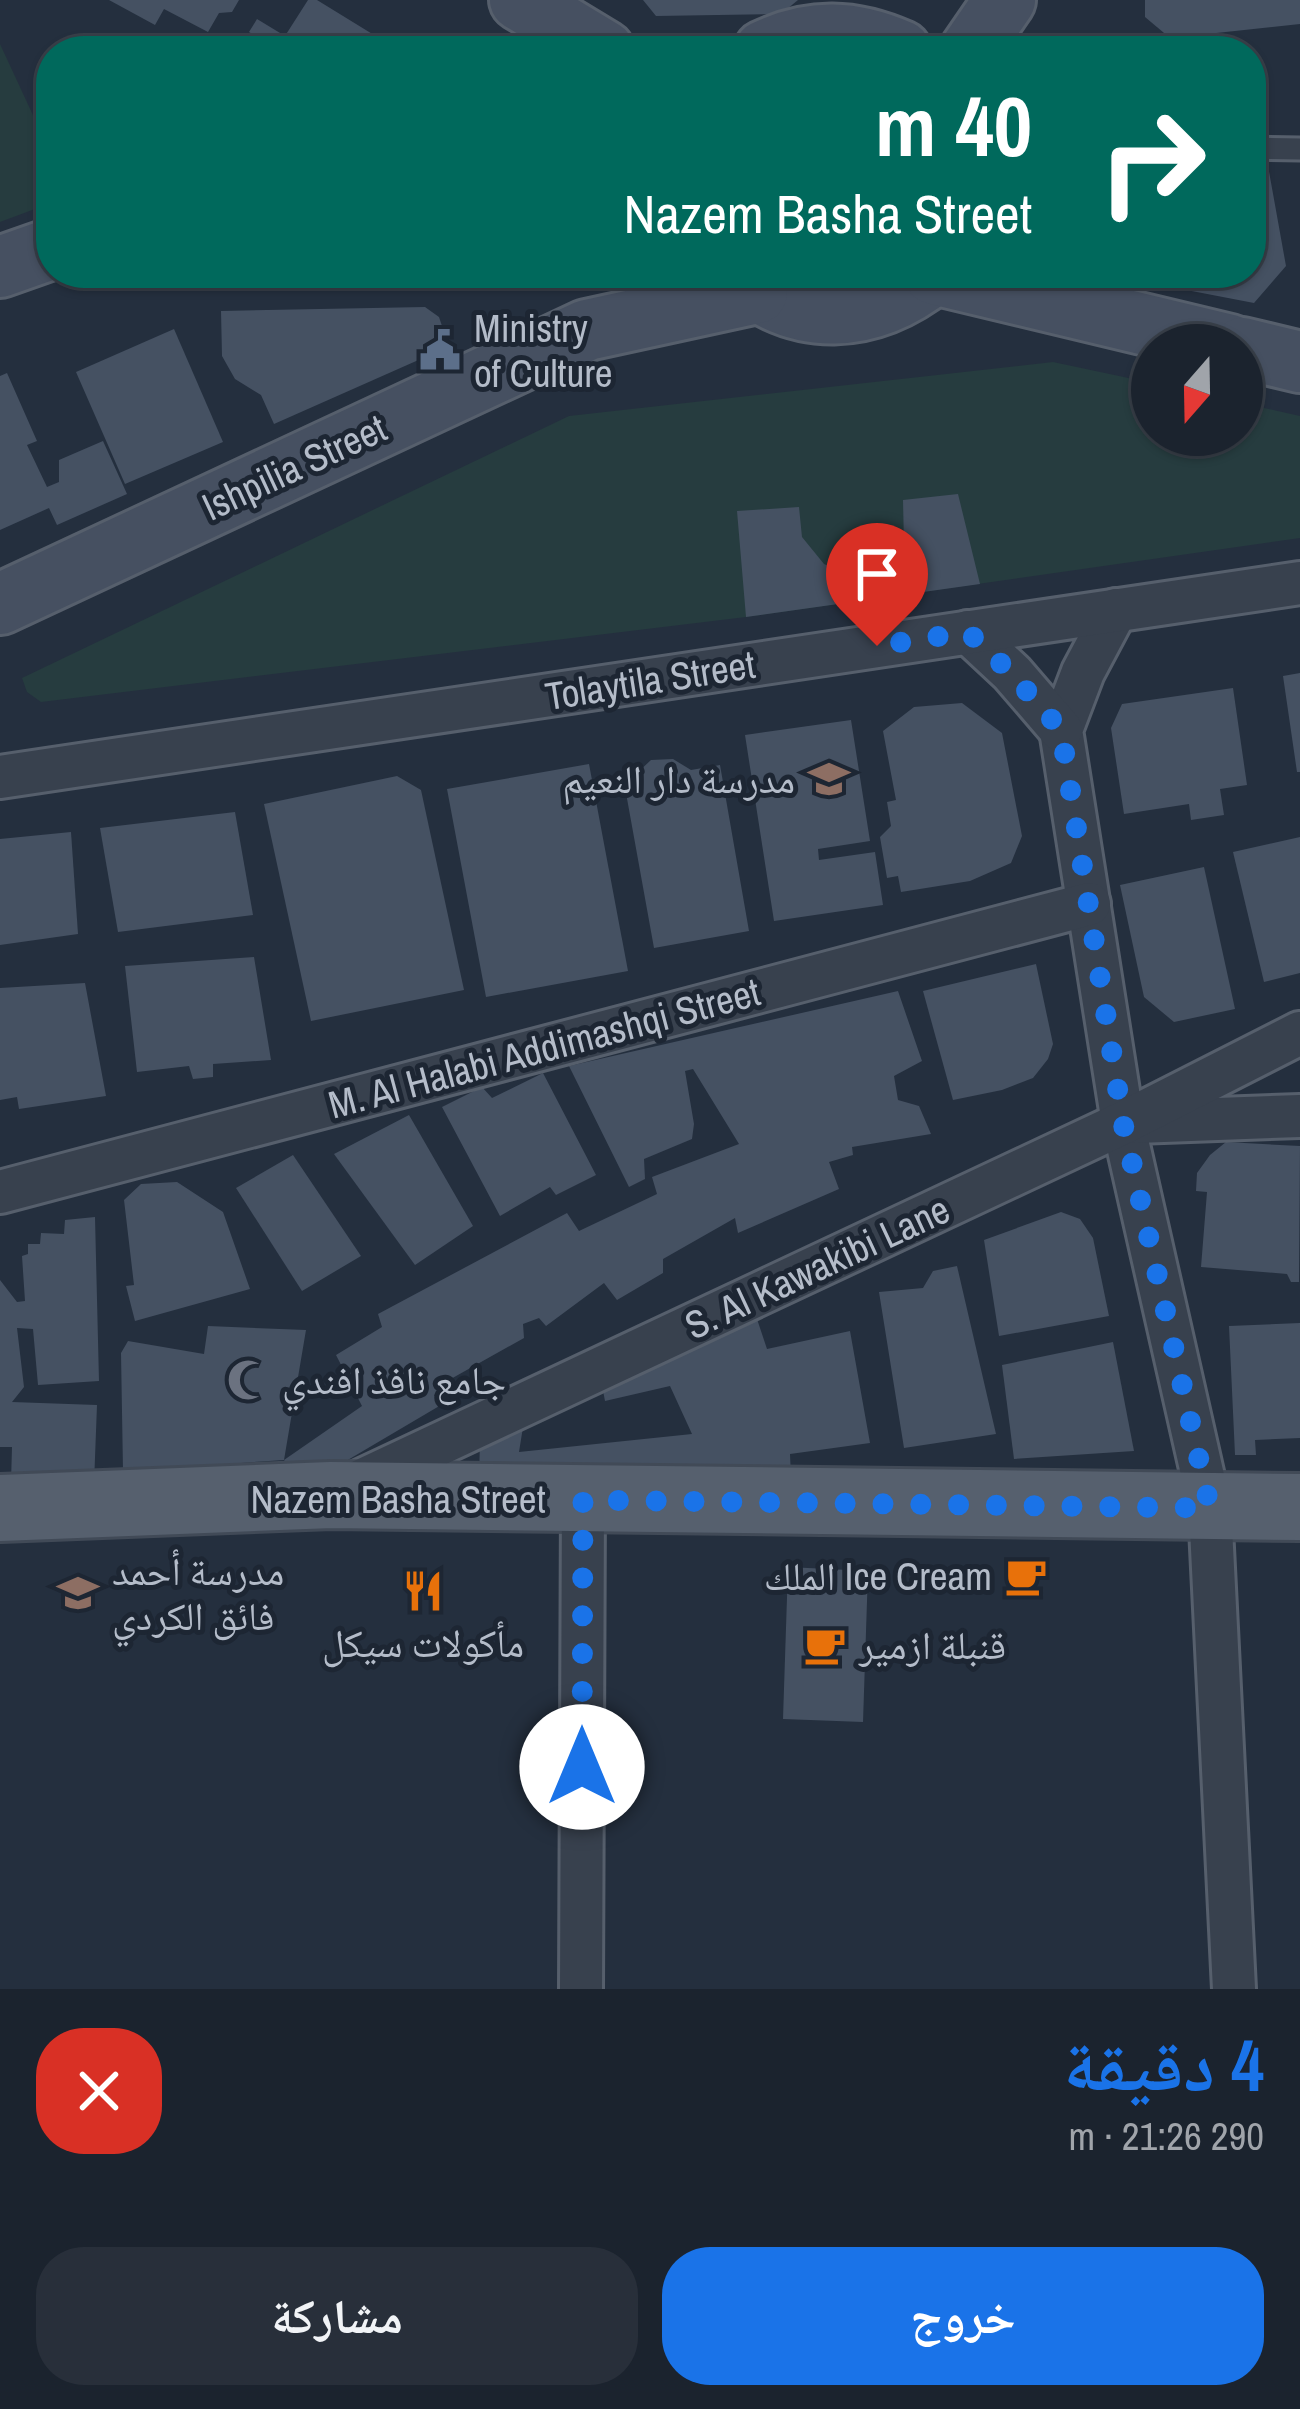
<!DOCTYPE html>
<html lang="ar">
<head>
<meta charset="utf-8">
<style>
	:root { --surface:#1b232e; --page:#282f3a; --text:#f1f3f6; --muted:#a0a4aa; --line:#39404a; --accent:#1a73e8 }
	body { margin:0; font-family:"Archivo Narrow","Noto Naskh Arabic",sans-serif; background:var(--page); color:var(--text); direction:rtl; height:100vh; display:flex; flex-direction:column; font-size:45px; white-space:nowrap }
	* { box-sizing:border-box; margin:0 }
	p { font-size:39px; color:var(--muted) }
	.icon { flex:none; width:66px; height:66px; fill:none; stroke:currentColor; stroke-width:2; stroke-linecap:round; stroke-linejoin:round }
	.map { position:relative; height:1989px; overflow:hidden; direction:ltr }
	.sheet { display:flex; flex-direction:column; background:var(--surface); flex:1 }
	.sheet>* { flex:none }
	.banner { position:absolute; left:36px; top:36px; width:1230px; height:252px; border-radius:48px; box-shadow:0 3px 9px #0004,0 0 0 3px var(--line); direction:rtl; background:#00695c; color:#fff; overflow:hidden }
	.needle { width:78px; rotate:200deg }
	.fabs { position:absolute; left:1131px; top:324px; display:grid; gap:24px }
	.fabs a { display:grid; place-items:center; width:132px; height:132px; border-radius:50%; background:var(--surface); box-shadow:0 3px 9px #0004,0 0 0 3px var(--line); font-size:60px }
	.pin { position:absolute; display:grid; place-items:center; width:102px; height:102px; color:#fff; margin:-123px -51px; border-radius:50% 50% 50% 0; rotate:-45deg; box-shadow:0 0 12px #0007 }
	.pin .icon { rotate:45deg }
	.me { position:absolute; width:132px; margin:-66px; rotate:0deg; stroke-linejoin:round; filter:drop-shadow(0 0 9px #0008) }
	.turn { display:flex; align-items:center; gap:42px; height:252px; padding:0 36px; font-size:54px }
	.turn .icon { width:156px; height:156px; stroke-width:2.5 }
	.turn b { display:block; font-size:84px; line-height:102px }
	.round { display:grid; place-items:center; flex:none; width:126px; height:126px; border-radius:48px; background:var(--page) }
	.headline { display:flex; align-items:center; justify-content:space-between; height:204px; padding:0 36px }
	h1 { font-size:72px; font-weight:700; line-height:90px; color:var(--accent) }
	.button { display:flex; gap:24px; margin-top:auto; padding:24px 36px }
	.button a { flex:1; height:138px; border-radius:48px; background:var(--accent); color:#fff; font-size:48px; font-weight:700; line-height:138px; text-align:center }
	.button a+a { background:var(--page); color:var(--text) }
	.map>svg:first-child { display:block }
	.green { fill:#263c3f }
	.building { fill:#455162 }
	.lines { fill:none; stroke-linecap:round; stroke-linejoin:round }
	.lane-casing { stroke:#565f6c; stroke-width:27 }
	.street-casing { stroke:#565f6c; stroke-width:48 }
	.secondary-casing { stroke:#565f6c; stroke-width:66 }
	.primary-casing { stroke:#414a57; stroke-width:72 }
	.lane { stroke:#38414e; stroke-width:21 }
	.street { stroke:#38414e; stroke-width:42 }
	.secondary { stroke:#465061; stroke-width:60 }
	.primary { stroke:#56606e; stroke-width:66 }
	.route { stroke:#1a73e8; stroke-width:21; stroke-dasharray:0 37.8 }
	.labels { text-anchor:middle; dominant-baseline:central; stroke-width:10; stroke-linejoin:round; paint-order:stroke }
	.poi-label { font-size:39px; fill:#b4bcc9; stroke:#1d2633; text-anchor:start }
	.street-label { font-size:39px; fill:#b4bcc9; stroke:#1d2633 }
</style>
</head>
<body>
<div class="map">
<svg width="1300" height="1989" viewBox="0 0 1300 1989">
	<rect width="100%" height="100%" fill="#242f3e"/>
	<!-- green -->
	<g class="green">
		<path d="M0,44L51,154V203L0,222Z"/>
		<path d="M1053,362L1152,383V435H1242V403L1300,416V538L746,617L41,702L27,692L22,678L569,416Z"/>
	</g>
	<!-- building -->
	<g class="building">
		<path d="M109,0H239L232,12L219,13L208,32L164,9L155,25Z"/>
		<path d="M308,0H317L400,51H266L270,45L249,32L257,19L285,36Z"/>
		<path d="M643,0H798L781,14L656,16Z"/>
		<path d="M1145,0H1300V24L1170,38L1145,17Z"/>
		<path d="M1268,166L1286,266L1254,303L1124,278L1123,273H1251V168Z"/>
		<path d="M425,307L439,317L445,335L432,354L274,424L261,395L235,379L222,356L221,311Z"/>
		<path d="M174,329L223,442L125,484L76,372Z"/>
		<path d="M7,373L37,441L27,445L47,487L59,482V460L103,441L127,494L57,525L49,508L0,530V376Z"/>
		<path d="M958,494L980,584L746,617L737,511L799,507L802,537L824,564L845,573H864L886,565L904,544L903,500Z"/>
		<path d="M1300,673V772H1297L1283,676Z"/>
		<path d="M1233,688L1247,785L1220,789L1224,815L1191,820L1189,804L1124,814L1111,728L1122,704Z"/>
		<path d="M962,703L1002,733L1022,836L1011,863L970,881L901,892L898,876L887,878L880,837L891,826L887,802L896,800L883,731L914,707Z"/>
		<path d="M851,720L870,841L818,849L819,860L875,852L883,905L774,921L745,735Z"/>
		<path d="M673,759L691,770L720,765L749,931L654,948L626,793L636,774L651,760Z"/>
		<path d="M589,764L628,971L486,997L447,789Z"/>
		<path d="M397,776L421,790L464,990L311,1021L264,804Z"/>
		<path d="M235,812L253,915L118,932L100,828Z"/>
		<path d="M71,832L78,934L0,945V839Z"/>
		<path d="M1300,837V973L1264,982L1233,852Z"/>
		<path d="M1204,867L1235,1009L1174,1022L1144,997L1120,885Z"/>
		<path d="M254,957L271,1060L213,1064V1077L193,1079L189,1066L137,1072L125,966Z"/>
		<path d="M1036,964L1053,1044L1048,1059L1033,1078L1002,1090L953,1100L923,991Z"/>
		<path d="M85,983L106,1096L19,1109L17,1097L0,1100V988Z"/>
		<path d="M898,991L922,1061L894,1076L898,1100L919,1106L931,1134L852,1147L853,1155L829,1162L839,1189L738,1233L735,1218L663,1259V1273L617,1300L604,1283L546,1326L539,1318L523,1324L524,1338L449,1380L448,1388L434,1395L441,1405L302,1487L284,1460L123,1471L121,1353L128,1341L204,1354L208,1326L306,1330L284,1460L362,1406L336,1355L382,1327L378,1314L567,1213L579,1231L657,1194L652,1177L739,1144L693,1069L685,1071L694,1124L692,1139L644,1159L645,1179L629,1187L569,1066Z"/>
		<path d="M543,1073L596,1175L556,1195L550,1187L500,1216L442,1107L482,1087L492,1098Z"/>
		<path d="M409,1115L473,1226L415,1265L334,1154Z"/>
		<path d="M1226,1142L1300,1146L1299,1282H1291L1287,1274L1201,1267L1207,1192L1196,1191L1197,1173L1210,1155Z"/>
		<path d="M293,1155L361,1256L302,1291L236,1188Z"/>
		<path d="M177,1182L223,1212L250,1289L135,1321L126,1286L134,1285L124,1200L141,1184Z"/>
		<path d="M1061,1212L1080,1219L1093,1238L1109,1316L999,1336L984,1240Z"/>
		<path d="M95,1217L99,1381L38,1385L33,1329L17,1328L24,1387L12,1402L97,1405L94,1484L11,1482L12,1447H0V1280L17,1302L25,1301L22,1256L28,1254V1244H40L41,1233L64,1234L65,1220Z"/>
		<path d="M957,1266L996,1434L904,1448L879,1292L923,1288L933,1271Z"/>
		<path d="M753,1307L767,1349L850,1331L870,1443L790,1454L791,1477L479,1481L480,1439L523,1427L519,1452L692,1434L670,1386L605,1401L600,1375Z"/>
		<path d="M1300,1323V1438L1255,1440L1256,1455H1235L1229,1326Z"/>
		<path d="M1113,1342L1134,1451L1014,1459L1002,1365Z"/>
		<path d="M788,1567L868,1571L863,1722L783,1719Z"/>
	</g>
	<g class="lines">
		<!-- lane casing -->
		<g class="lane-casing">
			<path id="lane" d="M1251,148L1300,149"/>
		</g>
		<!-- street casing -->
		<g class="street-casing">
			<g id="street">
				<path d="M1116,610L1083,672L1061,730L1123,1123L1210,1508L1234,1989"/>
				<path d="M968,632L1012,673L1061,730"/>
				<path d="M0,777L1300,583"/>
				<path d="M1136,1122L1300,1116"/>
				<path d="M0,1192L1089,904"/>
				<path d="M348,1487L1123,1123L1300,1033"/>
				<path d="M581,1989L583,1500"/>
			</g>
		</g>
		<!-- secondary casing -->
		<g class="secondary-casing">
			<g id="secondary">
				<path d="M520,0L604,51"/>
				<path d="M764,51C811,28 854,30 901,51"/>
				<path d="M970,51L1005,0"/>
				<path d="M0,267L51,249"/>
				<path d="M735,273C797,329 871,325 935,273"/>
				<path d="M934,274L1230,345"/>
				<path d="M1242,348L1300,362"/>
				<path d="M0,604L587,330L757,293"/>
			</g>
		</g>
		<!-- primary casing -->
		<g class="primary-casing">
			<path id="primary" d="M0,1508L331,1495L1300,1507"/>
		</g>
		<!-- lane -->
		<use href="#lane" class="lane"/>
		<!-- street -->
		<use href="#street" class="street"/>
		<!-- secondary -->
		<use href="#secondary" class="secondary"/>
		<!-- primary -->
		<use href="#primary" class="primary"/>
	</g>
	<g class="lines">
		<!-- route -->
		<path class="route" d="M582,1767L583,1500L1210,1508L1123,1123L1061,730L1012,674L968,632L877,646"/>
	</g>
	<!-- icons -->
	<defs>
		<g id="civic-bare" transform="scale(3.24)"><path d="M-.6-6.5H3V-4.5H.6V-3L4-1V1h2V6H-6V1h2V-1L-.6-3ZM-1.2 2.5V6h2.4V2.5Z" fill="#5c6f8a" stroke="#1d2633" stroke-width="2.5" paint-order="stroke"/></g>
		<g id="school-bare" transform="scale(3.24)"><path d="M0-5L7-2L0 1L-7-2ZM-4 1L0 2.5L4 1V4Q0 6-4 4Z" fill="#8d6e63" stroke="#1d2633" stroke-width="2.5" paint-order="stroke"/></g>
		<g id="mosque-bare" transform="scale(3.24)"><path d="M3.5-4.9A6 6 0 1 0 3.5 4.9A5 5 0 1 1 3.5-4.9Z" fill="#6b7280" stroke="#1d2633" stroke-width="2.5" paint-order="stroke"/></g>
		<g id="cafe-bare" transform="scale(3.24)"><path d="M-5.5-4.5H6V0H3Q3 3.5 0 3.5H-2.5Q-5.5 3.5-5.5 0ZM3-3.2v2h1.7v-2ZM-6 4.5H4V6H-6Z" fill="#e8710a" stroke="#1d2633" stroke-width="2.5" paint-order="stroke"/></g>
		<g id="restaurant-bare" transform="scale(3.24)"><path d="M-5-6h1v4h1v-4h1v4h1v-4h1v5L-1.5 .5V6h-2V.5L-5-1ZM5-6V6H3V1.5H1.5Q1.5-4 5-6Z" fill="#e8710a" stroke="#1d2633" stroke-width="2.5" paint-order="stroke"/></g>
	</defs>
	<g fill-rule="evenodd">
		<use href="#civic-bare" x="440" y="350"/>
		<use href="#school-bare" x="829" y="779"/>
		<use href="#mosque-bare" x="248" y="1380"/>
		<use href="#cafe-bare" x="1026" y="1576"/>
		<use href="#restaurant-bare" x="423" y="1591"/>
		<use href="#school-bare" x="78" y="1593"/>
		<use href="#cafe-bare" x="825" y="1645"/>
	</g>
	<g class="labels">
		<!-- poi labels -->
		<g class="poi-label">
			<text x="474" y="328">Ministry<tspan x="474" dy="45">of Culture</tspan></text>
			<text x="795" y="779" text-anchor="end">مدرسة دار النعيم</text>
			<text x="282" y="1380">جامع نافذ افندي</text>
			<text x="112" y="1571">مدرسة أحمد<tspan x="112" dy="45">فائق الكردي</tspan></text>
			<text x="992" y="1576" text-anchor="end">الملك Ice Cream</text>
			<text x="423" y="1643" text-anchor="middle">مأكولات سيكل</text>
			<text x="859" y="1645">قنبلة ازمير</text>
		</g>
		<!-- street labels -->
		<g class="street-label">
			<text transform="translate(294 467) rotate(-25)">Ishpilia Street</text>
			<text transform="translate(650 680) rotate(-9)">Tolaytila Street</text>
			<text transform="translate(544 1048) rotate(-15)">M. Al Halabi Addimashqi Street</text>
			<text transform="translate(817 1267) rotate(-25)">S. Al Kawakibi Lane</text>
			<text x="398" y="1499">Nazem Basha Street</text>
		</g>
	</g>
</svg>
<div class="fabs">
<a><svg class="needle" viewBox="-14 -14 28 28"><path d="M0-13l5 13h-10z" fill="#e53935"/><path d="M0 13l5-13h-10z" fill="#a0a4aa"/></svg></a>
</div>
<div class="pin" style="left:877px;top:646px;background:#d93025"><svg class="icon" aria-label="arrive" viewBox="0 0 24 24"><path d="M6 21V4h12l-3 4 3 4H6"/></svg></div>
<svg class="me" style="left:582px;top:1767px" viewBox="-20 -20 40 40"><circle r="19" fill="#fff"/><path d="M0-13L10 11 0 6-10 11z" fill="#1a73e8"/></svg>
<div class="banner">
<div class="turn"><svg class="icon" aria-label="right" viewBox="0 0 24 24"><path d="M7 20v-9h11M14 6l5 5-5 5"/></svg><div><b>40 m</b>Nazem Basha Street</div></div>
</div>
</div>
<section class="sheet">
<div class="headline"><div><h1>4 دقيقة</h1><p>290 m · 21:26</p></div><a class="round" style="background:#d93025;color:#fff"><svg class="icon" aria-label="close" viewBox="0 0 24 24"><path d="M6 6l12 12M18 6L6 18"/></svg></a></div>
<div class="button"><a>خروج</a><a>مشاركة</a></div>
</section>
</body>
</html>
